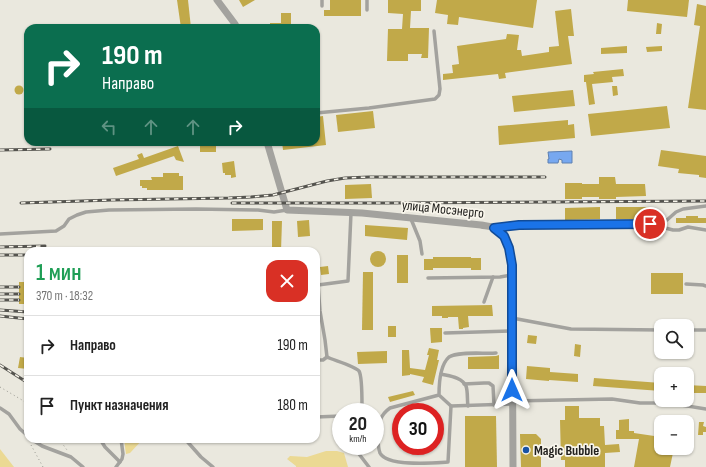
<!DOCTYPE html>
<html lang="ru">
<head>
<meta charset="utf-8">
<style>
	:root { --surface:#fff; --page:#f2f2f2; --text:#222; --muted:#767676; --line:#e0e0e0 }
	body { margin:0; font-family:"Sofia Sans Condensed",sans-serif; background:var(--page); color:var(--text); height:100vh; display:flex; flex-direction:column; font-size:15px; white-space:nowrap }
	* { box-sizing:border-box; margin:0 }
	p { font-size:13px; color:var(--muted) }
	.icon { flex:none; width:22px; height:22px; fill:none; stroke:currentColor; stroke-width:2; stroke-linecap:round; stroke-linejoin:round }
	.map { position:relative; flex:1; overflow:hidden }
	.details { position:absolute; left:24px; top:247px; width:296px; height:196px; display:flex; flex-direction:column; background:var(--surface); border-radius:12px; box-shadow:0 1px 3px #0004 }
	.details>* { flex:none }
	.hud { position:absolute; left:24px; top:24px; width:296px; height:122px; border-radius:12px; box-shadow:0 1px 3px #0004; background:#0b6e4f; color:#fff; overflow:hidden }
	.buttons { position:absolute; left:654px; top:319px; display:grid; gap:8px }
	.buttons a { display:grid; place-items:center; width:40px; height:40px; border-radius:8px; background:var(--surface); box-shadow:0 1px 3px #0004; font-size:20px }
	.speed { position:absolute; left:332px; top:403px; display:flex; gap:8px; font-size:20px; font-weight:700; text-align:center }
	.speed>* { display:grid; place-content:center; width:52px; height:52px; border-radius:50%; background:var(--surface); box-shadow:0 1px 3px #0004; line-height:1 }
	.speed small { font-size:10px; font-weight:400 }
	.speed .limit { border:6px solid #d22; background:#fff; color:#111 }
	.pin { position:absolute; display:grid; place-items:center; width:34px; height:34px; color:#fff; margin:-17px; border:2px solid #fff; border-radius:50%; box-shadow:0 1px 4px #0007 }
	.me { position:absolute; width:44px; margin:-22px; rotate:0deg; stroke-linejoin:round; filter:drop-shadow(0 0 3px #0008) }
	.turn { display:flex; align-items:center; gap:14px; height:84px; padding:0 12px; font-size:18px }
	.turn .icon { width:52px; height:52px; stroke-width:2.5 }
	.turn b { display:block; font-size:28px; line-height:34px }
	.lanes { display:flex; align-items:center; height:38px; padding:0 12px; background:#0003; justify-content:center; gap:20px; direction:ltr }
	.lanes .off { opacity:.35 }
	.round { display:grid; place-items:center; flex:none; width:42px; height:42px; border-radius:12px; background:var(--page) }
	.overview { display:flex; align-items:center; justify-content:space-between; height:68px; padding:0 12px }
	h1 { font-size:24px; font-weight:600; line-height:30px; color:#1e9e55 }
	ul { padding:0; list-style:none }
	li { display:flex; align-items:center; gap:12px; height:60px; padding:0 12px; border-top:1px solid var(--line) }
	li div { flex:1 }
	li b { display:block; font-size:15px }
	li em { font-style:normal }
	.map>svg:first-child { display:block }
	.green { fill:#ebd993 }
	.water { fill:#77a8f0; stroke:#5e80b1 }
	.building { fill:#c1a949 }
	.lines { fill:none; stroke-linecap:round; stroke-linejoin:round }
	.path { stroke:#989790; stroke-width:1; stroke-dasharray:1 3; stroke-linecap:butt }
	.service { stroke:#a3a29e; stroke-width:3.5 }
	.minor { stroke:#a3a29e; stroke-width:7 }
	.rail-casing { stroke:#55544f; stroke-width:3 }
	.rail { stroke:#f8f5eb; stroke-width:1.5; stroke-dasharray:4.5; stroke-linecap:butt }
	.route-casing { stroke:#114b97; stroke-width:10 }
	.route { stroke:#1a73e8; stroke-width:7 }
	.poi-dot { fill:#1853a5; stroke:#f8f5eb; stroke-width:1.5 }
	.labels { text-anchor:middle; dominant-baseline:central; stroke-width:3.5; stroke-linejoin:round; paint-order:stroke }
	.street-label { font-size:14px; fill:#22211e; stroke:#f8f5eb }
	.poi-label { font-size:14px; font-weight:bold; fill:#22211e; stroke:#f8f5eb; text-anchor:start }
</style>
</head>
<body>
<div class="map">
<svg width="706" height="467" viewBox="0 0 706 467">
	<rect width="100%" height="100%" fill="#eae8de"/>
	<!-- green -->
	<g class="green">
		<path d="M124,439H143L130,453L126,454Z"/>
		<path d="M0,449L14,467H0Z"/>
		<path d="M326,451H337L344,453L348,467H296V466L287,459L290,456L307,457Z"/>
	</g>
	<!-- water -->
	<path class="water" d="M572,151V163H562V160L559,159L558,163H548V159H549L548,152Z"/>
	<!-- building -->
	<g class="building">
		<path d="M177,0H188L191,28H181Z"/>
		<path d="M239,0H255L243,7Z"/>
		<path d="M330,0H361V16H324V10H330Z"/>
		<path d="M388,0H421V11H411L410,28H429L428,58H421L422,54H408V61H387L388,29H402L403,14L388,13Z"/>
		<path d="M437,0H537L533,28L459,17L458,25L447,24L448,15L435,13Z"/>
		<path d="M628,0H689L687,17L627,11Z"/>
		<path d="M697,4L706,6V110L688,108L700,26L694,25Z"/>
		<path d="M571,9L574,36H568L572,64L505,73L506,78L499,79L498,74L443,80V74L453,73L452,65L459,64L457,46L506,39L507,34L519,35L517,50H521L522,56L549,52V47L559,46L555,11Z"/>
		<path d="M281,13H291V28H270V23H281Z"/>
		<path d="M657,23L662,24L661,34H656Z"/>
		<path d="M627,46V53L601,54V48Z"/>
		<path d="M662,46V51L647,52L646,47Z"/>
		<path d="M623,69L624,76L612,77L613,82L592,84L595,104L589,105L586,82H584V75L594,74L593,72Z"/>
		<circle cx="19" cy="90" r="4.5"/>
		<path d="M612,86H617L618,95L613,96Z"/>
		<path d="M573,90L575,106L514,112L512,96Z"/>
		<path d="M667,106L670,128L591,136L588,114Z"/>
		<path d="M373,111L375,128L338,132L336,115Z"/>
		<path d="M323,116L326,145L283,150L282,142H316V117Z"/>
		<path d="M568,120V125L574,124L575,138L499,145L498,126Z"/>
		<rect x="200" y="142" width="16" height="10"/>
		<path d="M178,146L184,162L176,160L174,156L116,176L113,168L139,159L137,155L142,153L144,158Z"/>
		<path d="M661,150L706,156V178L699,177V175L678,173L679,169L658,166Z"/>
		<path d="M234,161L236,177L231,178V175H225V173H223L222,163Z"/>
		<path d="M163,173H179V176H183V190H147V188H142V186H140V180H152L151,177H163Z"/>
		<path d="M599,177H615L616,184H645L646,196L616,197V199H599V197H582V199H565V183H582V184H599Z"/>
		<path d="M371,184L372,198L345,199V185Z"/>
		<path d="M600,207V219L565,220V208Z"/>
		<rect x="616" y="207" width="34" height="12"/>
		<path d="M686,216H698V218H706V223H676V218H686Z"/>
		<path d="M232,219H263V230L232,231Z"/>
		<path d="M309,220L310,236L298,237L297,221Z"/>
		<path d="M272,221H282L281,251H272Z"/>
		<path d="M365,225L408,228L407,240L365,236Z"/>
		<circle cx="378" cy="259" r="8"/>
		<rect x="397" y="255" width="11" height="28"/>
		<path d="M433,257H471V258H481V270H471V268H433V270H424V259H433Z"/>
		<path d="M328,266L329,274L321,275L320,267Z"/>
		<path d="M363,272H373V330H362Z"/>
		<rect x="651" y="273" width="32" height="21"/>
		<rect x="19" y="282" width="9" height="22"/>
		<path d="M492,305L493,316H468L469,327L463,328V329H459L458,317H448V318H442V316H432V306Z"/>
		<rect x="388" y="326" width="8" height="11"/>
		<path d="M430,328H442V342L431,343Z"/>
		<path d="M528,335L537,336L536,344L527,343Z"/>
		<path d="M575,344L581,345L580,357L574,356Z"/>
		<path d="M429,348L439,350L437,360H439L433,385L422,382L424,377L410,374V375L402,376V350H409L410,368L425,370L429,355H427Z"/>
		<path d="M387,351V363L358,364L357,352Z"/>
		<path d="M499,355V369H468V357L496,356Z"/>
		<path d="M20,357L28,358V369L18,368Z"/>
		<path d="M527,366L550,368V372L578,374V382L549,380V381L526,379Z"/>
		<path d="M594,378L661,383V391L593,386Z"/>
		<path d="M687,385L706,386V393H687Z"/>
		<path d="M413,391L415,395L390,402L388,397Z"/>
		<path d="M565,406H579V418H600V426H604L605,445L619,444L620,452L605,453V467H565V460H561L560,420H565Z"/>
		<path d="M465,416H496L497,467H465Z"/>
		<path d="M629,419V431H634V433L661,437V448H674L670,467H634L639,439H616V430H619V420Z"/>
		<path d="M699,422H704L703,426L706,427V432H703V435H698Z"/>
		<path d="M520,434H536L541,439V467H521Z"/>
	</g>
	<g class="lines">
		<!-- path -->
		<g class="path">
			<path d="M0,387L22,400L28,405"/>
			<path d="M59,439L67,450"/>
			<path d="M31,445L43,467"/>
		</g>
		<!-- service -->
		<g class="service">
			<path d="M322,6V0"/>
			<path d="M367,10V0"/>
			<path d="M316,113L369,108L435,99L439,95L440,89L434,31"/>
			<path d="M411,219L420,241L422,254"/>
			<path d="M651,223L667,220L676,212L683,209L706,206"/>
			<path d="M495,228L519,225L650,224L673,230H679L688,227L706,230"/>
			<path d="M0,234L56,231L64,226L69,219L77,215L86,212L109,210L196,209L258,210L274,212L287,210"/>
			<path d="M428,278L500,277L512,275"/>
			<path d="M686,284L703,285L706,286"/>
			<path d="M484,302L493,277"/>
			<path d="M512,318L571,329L661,330"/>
			<path d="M687,330H706"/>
			<path d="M445,333L512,331"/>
			<path d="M327,357L325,340L320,311L318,285L348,281L351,213"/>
			<path d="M316,360H323L327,357C333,360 355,366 359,371C362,376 362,399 362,406V410L360,412"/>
			<path d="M441,374C449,376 462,377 466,386C468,391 467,401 468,406"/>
			<path d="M464,384L484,383H489L493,386L494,405"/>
			<path d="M439,395L390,408C380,415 378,424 378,435C378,441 378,448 380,453C387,467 433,463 448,462L451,406L439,395C439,384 440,365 449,357C458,351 485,354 496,353"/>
			<path d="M512,401L612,399L640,403H669L706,409"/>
			<path d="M451,406L512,404"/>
			<path d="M0,408L9,414L20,429L28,436"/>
			<path d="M316,417L341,416"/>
			<path d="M31,439L42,446L71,457L83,467"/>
			<path d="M100,439L105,447L120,462"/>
			<path d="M185,439L201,457L213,467"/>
			<path d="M359,454L369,467"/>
			<path d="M116,467L122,459L123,454L121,439"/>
		</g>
		<!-- minor -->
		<g class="minor">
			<path d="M217,0L235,24L237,28"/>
			<path d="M267,142L287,210L362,213L481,225C485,226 490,226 494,228C508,235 510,251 512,265L513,467"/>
		</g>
		<!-- rail casing -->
		<g class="rail-casing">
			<g id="rail">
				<path d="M0,150L50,149"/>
				<path d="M21,203L112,200L229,198L251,197L273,195L327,181L345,178L369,177H545"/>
				<path d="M232,203H388L706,201"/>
				<path d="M0,247L45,246"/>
				<path d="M0,255H28"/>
				<path d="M0,287H19"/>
				<path d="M0,294H19"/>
				<path d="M0,300H19"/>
				<path d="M0,310L28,312"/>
				<path d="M0,316L28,319"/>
				<path d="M0,365L28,383"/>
			</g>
		</g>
		<!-- rail -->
		<use href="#rail" class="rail"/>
	</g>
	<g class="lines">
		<!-- route casing -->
		<g class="route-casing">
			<path id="route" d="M512,390V265L509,248L504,236L494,228L519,225L650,224"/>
		</g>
		<!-- route -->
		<use href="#route" class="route"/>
	</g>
	<!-- markers -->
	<circle class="poi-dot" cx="526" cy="450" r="4"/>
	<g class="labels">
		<!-- street labels -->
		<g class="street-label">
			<text transform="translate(443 209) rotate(6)">улица Мосэнерго</text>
		</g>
		<!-- poi labels -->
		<g class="poi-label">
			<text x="534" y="450">Magic Bubble</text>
		</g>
	</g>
</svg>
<div class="buttons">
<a><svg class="icon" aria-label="search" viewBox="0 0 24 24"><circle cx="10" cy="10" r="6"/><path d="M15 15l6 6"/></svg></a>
<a>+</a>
<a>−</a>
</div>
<div class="speed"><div>20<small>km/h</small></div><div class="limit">30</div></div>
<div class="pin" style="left:650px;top:224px;background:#d93025"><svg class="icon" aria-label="arrive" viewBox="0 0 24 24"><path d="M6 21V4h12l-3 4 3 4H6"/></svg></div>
<svg class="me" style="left:512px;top:390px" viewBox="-20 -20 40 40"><path d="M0-17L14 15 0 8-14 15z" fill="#1a73e8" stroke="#fff" stroke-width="4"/></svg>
<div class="hud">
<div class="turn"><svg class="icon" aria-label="right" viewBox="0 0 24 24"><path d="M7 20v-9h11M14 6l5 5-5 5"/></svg><div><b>190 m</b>Направо</div></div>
<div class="lanes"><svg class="icon off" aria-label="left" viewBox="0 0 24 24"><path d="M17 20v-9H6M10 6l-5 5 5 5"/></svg><svg class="icon off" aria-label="ahead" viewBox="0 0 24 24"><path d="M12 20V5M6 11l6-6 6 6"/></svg><svg class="icon off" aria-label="ahead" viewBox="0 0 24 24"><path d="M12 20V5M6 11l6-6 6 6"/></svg><svg class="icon" aria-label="right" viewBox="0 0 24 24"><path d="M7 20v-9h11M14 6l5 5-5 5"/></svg></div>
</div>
<section class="details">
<div class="overview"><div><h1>1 мин</h1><p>370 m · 18:32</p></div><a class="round" style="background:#d93025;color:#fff"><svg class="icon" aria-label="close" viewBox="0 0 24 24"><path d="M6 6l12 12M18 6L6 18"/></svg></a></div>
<ul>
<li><svg class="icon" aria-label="right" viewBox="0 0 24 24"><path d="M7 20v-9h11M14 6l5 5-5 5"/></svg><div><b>Направо</b></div><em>190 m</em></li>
<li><svg class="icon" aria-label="arrive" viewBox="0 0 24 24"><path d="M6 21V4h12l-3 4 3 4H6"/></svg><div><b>Пункт назначения</b></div><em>180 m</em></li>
</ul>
</section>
</div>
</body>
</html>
